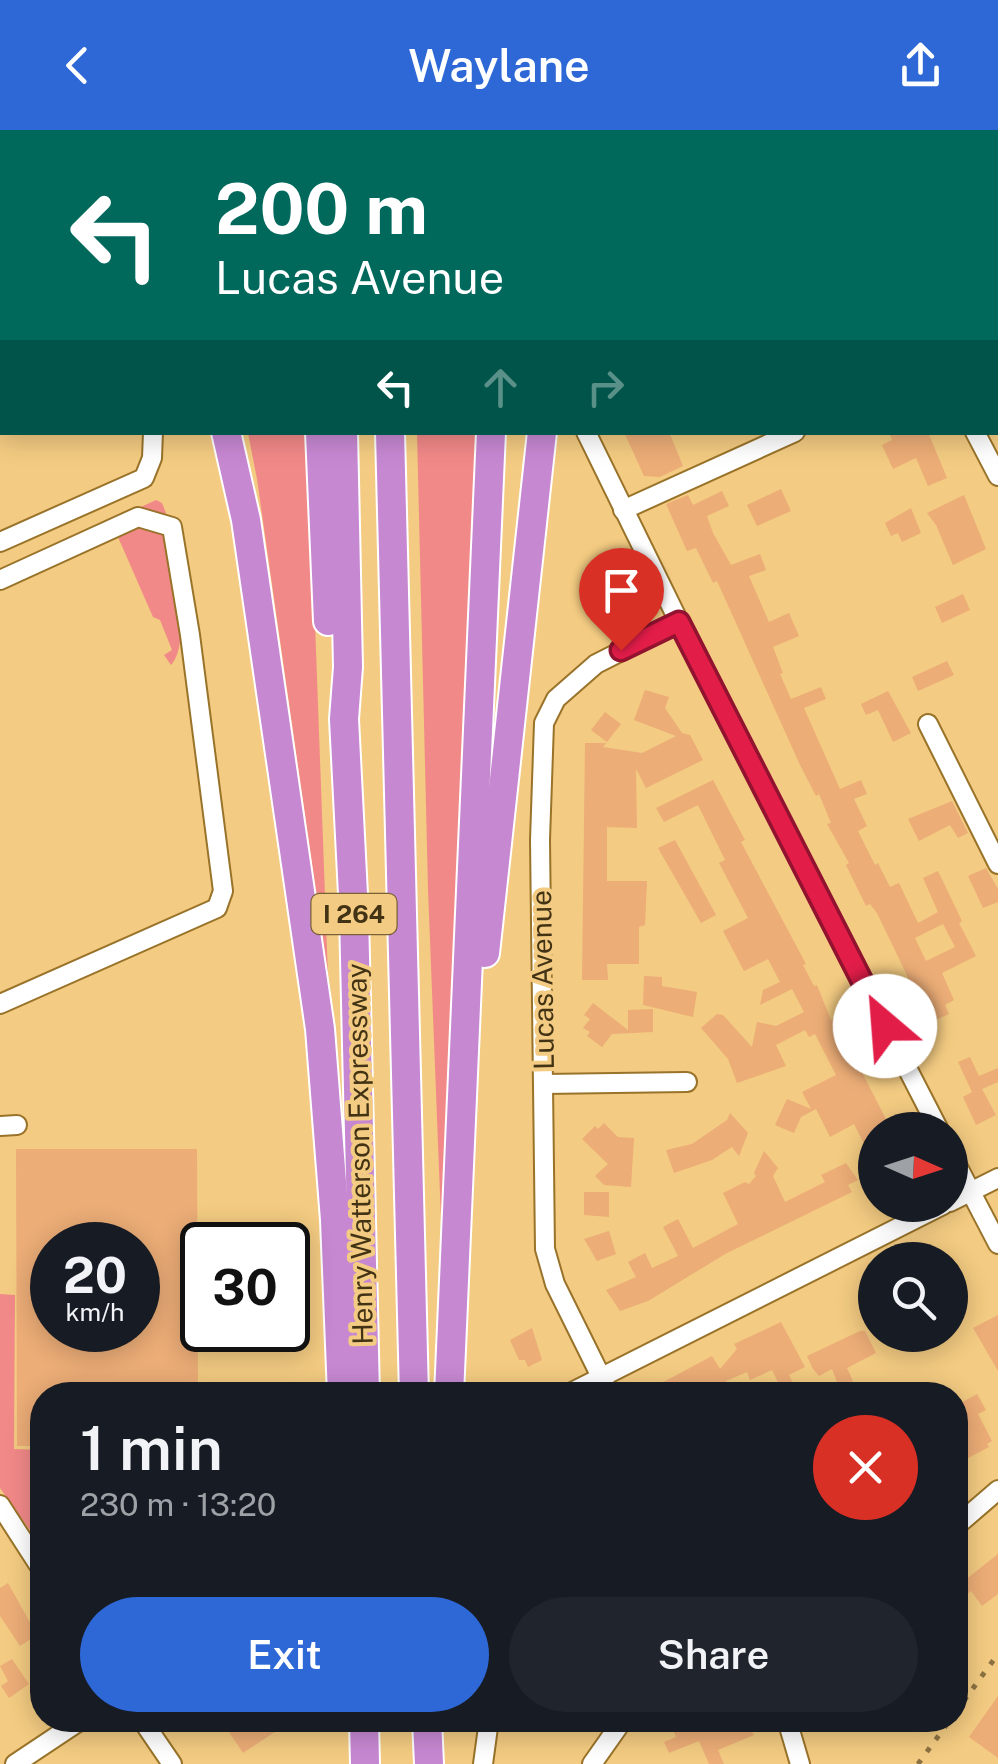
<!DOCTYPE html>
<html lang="en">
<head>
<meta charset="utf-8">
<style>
	:root { --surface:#171b24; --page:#20242c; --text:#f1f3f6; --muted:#9ea1a6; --accent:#2d68d6 }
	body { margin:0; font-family:"Public Sans",sans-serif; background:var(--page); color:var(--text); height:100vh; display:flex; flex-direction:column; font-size:38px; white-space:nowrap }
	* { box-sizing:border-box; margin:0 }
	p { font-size:32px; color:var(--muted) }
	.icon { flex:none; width:55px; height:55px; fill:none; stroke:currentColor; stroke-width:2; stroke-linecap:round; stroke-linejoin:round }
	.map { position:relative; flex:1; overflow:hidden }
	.details { position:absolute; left:30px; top:1252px; width:938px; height:350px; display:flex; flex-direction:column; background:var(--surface); border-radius:40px; box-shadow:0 5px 25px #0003 }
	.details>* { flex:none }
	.top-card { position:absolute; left:0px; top:0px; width:1000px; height:305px; box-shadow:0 5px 25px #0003; background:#00695c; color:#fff; overflow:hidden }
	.needle { width:65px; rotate:93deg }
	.tools { position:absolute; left:858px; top:982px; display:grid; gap:20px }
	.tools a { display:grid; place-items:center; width:110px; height:110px; border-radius:50%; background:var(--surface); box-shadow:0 5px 25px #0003; font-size:50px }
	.speed { position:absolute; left:30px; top:1092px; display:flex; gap:20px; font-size:50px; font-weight:700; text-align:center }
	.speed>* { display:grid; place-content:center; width:130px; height:130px; border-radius:50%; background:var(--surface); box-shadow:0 5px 25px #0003; line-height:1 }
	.speed small { font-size:25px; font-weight:400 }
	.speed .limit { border:5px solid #111; border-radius:15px; background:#fff; color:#111 }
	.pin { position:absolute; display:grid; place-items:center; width:85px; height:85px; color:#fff; margin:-102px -42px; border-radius:50% 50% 50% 0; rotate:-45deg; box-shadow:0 0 10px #0007 }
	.pin .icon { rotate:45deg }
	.me { position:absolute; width:110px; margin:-55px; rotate:333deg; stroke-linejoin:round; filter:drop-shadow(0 0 8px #0008) }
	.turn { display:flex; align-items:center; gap:35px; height:210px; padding:0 50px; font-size:45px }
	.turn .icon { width:130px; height:130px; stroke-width:2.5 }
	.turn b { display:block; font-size:70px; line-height:85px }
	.lanes { display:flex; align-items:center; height:95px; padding:0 50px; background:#0003; justify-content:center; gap:50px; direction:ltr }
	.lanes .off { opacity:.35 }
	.round { display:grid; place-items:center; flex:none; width:105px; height:105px; border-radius:52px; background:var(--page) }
	.summary { display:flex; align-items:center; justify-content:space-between; height:170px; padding:0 50px }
	h1 { font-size:60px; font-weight:600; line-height:75px }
	.action { display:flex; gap:20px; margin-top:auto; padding:20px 50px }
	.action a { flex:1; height:115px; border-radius:60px; background:var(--accent); color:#fff; font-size:40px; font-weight:600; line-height:115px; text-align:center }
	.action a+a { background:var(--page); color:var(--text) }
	header { display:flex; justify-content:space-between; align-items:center; height:130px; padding:0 50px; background:var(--accent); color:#fff; font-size:45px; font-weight:600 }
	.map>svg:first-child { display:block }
	.green { fill:#f18988 }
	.building { fill:#ecad77; fill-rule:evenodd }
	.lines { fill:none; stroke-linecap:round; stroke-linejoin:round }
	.minor-casing { stroke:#987329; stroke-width:22 }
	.highway-casing { stroke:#fff; stroke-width:32 }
	.minor { stroke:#fff; stroke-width:18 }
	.highway { stroke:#c788d2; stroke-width:28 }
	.rail { stroke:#8c7242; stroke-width:5; stroke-dasharray:5 10; stroke-linecap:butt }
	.route-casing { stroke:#92132f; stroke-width:25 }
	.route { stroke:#e11d48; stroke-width:18 }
	.labels { text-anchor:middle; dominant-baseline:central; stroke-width:8; stroke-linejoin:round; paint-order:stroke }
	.shield { fill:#f3cb82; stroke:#786136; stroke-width:2.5 }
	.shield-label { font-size:25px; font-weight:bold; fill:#433315 }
	.street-label { font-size:28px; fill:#433315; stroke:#f3cb82 }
</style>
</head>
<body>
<header><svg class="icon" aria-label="back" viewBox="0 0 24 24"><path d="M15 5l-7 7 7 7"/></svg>Waylane<svg class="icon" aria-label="share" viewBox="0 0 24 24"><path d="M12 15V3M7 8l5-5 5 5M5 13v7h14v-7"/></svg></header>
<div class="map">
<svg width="998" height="1634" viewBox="0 0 998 1634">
	<rect width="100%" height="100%" fill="#f3cb82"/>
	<!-- green -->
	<g class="green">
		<path d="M248,303H308L328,847L257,349Z"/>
		<path d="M417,303H475L476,380L442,1115L428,759Z"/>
		<path d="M156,370L162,373L166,383C171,417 194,511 171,535L164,525L172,520L160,490L153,487L111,391Z"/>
		<path d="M0,1164L15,1165L14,1319L42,1320V1417L0,1358Z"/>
	</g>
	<!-- building -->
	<g class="building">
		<path d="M624,302H669L683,336L660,347L644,346Z"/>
		<path d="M889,302H928L947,348L928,356L916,328L893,339L882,315L892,310Z"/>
		<path d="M781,359L791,381L757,396L747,375Z"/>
		<path d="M722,361L729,376L707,386L713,403L731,435L760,424L766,440L749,446L769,492L789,483L799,506L773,517L783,543L780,544L791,569L821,557L826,569L804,578L840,659L861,650L867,664L854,669L867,696L858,701L875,735L878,733L890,757L899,753L918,793L938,782L923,748L938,741L962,791L959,793L976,826L942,843L954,870L945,875L949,884L933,891L928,882L925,883L877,783L870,774L866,776L846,735L849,733L827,694L831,693L819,664L816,666L800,635L717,451L713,453L696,418L687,421L666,374L688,365L693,375ZM943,794L955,817L926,831L915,808Z"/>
		<path d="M964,365L986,419L953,435L936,395L927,383Z"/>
		<path d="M911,378L921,403L902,412L898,403L891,406L885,393Z"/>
		<path d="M593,452L616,458L605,481L586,476Z"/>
		<path d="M963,464L970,480L942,493L935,477Z"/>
		<path d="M947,531L954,545L918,561L912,547Z"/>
		<path d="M645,560L669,567L665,578L682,603L690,605L703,630L646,658L636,639L637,698L607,697V751H647L645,795L639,797V834H607L608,850H582L585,613H606L603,617L642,623L676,606L634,590Z"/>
		<path d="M888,561L911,603L893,612L878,580L866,585L861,574Z"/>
		<path d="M605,582L621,594L607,612L591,600Z"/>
		<path d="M713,650L745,710L741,712L806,834L803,835L814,856L817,855L831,890L834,888L888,993L875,1000V1036L854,994L830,1007L816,979L801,987L794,1003L775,995L787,969L811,979L802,962L836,945L815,904L809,907L805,900L776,915L786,936L737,953L728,929L701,898L717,884L723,885L752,917L757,892L776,896L804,882L792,859L760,875L763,860L780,852L768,829L744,841L723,801L748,788L719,733L725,730L698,675L664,692L656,678Z"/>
		<path d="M952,671L968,703L958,708L950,695L919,711L908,689Z"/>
		<path d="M675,710L716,785L701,793L658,718Z"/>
		<path d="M986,738L998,759V772L983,778L968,746Z"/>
		<path d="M644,846L662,847V856L697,862L693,887L643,875Z"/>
		<path d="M593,873L628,900V880L653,879V902L612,904L602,917L587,906L590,902L583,898L590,889L584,885Z"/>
		<path d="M970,927L979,946L998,938V952L982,959L996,985L976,995L963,967L972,962L958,932Z"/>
		<path d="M730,983L748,1003L739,1026L732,1017L712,1030L674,1043L666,1020L692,1014L727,990Z"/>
		<path d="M604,993L618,1007L634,1008L631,1057L604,1055L595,1046L608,1034L582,1009L595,996L598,999Z"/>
		<path d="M16,1019H197L198,1265H42V1316H17ZM52,1115H138V1200H52Z"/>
		<path d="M764,1021L778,1038L773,1046L785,1072L825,1052L821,1045L846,1033L858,1050L848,1055L852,1062L727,1123L648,1171L620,1181L606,1160L636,1147L628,1132L645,1123L652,1138L678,1126L663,1097L678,1089L693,1118L738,1094L723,1063L745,1052L749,1054L756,1046L754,1043Z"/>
		<path d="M584,1062H609V1087L584,1085Z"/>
		<path d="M609,1101L616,1124L597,1131L584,1109Z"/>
		<path d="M998,1185V1241L973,1198Z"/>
		<path d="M781,1192L805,1237L789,1245L799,1265H784L772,1240L750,1250L747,1242L726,1251L732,1265H639L712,1226L720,1239L737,1219L734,1214Z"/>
		<path d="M532,1198L542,1230L528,1237L525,1230H519L510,1210Z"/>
		<path d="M860,1201H865L876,1223L847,1238L853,1251L839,1257L832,1239L819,1246L813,1239L807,1226Z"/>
		<path d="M977,1264L986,1280L978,1284L992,1311L987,1314L989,1317L955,1335V1276Z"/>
		<path d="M998,1424V1464L982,1476L971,1461L955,1474V1458Z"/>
		<path d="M8,1453L37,1505L20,1516L0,1486V1458Z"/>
		<path d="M12,1529L29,1554L9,1568L1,1556L8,1551L0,1536Z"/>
		<path d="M998,1566V1628L969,1607Z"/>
		<path d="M221,1590H293L243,1623Z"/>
		<path d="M703,1590H723L726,1597L741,1590L775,1592L752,1602L754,1605L718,1620L724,1634H709L699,1611L669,1623L664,1612L676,1607L674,1602Z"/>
	</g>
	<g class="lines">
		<!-- minor casing -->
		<g class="minor-casing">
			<g id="minor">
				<path d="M821,0L823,2"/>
				<path d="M0,91H2"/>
				<path d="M586,302L706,547L939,1000"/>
				<path d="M975,302L998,346"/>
				<path d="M623,380L795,302"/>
				<path d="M0,412L144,348L152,328L153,302"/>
				<path d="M0,450L138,387L172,397L190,505L223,761L217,778L0,874"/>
				<path d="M928,594L998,734"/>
				<path d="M543,954L687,952"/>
				<path d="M0,996L17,995"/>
				<path d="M950,1022L998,1114"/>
				<path d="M950,1072L998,1048"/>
				<path d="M566,1265L943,1075"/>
				<path d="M610,1265L555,1154L545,1119L540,710L544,593L556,569L596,534L679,492"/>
				<path d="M0,1375L42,1440"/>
				<path d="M955,1397L998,1360"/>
				<path d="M142,1590L172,1634"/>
				<path d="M787,1590L800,1634"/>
				<path d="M15,1634L81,1590"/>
				<path d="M483,1634L489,1590"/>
				<path d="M592,1634L623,1590"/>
			</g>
		</g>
		<!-- highway casing -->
		<g class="highway-casing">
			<g id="highway">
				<path d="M64,0L66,2"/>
				<path d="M104,0L106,2"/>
				<path d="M296,0V2"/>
				<path d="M335,0V2"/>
				<path d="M380,0V2"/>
				<path d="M475,0V2"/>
				<path d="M410,2V0"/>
				<path d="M504,2V0"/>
				<path d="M574,2V0"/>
				<path d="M226,302L246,390L320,899L335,1090L342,1265"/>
				<path d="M320,302L328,491"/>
				<path d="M343,302L348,537L344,589L354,784L365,1265"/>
				<path d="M390,302L414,1265"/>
				<path d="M485,823L542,302"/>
				<path d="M449,1265L491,302"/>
				<path d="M364,1590L365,1634"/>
				<path d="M427,1590L429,1634"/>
			</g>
		</g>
		<!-- minor -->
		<use href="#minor" class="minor"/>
		<!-- highway -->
		<use href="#highway" class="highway"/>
		<!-- rail -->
		<g class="rail">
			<path d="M955,1583L998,1524"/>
			<path d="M918,1634L950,1590"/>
		</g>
	</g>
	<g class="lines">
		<!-- route casing -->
		<g class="route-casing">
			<path id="route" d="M621,520L679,492L885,896"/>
		</g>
		<!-- route -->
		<use href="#route" class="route"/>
	</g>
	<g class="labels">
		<!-- shield labels -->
		<rect class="shield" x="311.5" y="764" width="85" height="40" rx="8"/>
		<g class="shield-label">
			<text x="354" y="784">I 264</text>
		</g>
		<!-- street labels -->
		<g class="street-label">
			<text transform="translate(542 850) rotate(-91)">Lucas Avenue</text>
			<text transform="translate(359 1024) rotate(-91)">Henry Watterson Expressway</text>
		</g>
	</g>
</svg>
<div class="tools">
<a><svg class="needle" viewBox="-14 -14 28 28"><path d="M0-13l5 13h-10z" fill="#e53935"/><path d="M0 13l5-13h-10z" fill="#9ea1a6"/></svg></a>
<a><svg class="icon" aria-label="search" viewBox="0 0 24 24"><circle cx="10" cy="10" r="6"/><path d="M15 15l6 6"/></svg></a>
</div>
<div class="speed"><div>20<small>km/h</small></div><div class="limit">30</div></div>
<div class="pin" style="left:621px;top:520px;background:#d93025"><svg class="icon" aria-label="arrive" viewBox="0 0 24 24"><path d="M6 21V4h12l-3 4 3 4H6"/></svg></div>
<svg class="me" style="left:885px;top:896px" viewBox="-20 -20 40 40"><circle r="19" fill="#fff"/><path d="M0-13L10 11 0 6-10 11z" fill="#e11d48"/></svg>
<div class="top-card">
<div class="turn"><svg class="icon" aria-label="left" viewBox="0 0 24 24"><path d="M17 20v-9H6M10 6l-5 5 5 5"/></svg><div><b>200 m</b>Lucas Avenue</div></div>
<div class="lanes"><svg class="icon" aria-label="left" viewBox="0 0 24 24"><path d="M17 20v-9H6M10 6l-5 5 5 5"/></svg><svg class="icon off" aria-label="ahead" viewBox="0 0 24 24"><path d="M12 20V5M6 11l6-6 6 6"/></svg><svg class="icon off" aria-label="right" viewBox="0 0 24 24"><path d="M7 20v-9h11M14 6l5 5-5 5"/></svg></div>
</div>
<section class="details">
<div class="summary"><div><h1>1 min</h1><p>230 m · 13:20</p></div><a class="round" style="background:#d93025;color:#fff"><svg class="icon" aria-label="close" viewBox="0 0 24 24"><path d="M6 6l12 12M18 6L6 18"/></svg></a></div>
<div class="action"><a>Exit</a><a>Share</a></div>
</section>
</div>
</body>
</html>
